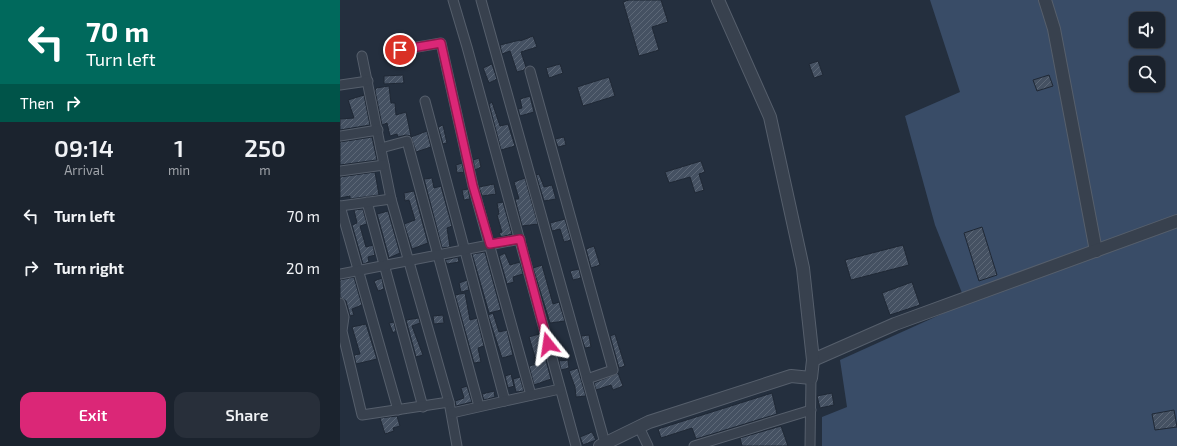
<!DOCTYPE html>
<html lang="en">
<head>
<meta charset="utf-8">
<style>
	:root { --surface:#1b232e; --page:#282f3a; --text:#f1f3f6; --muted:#a0a4aa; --line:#39404a; --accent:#db2777 }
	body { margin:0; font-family:"Exo 2",sans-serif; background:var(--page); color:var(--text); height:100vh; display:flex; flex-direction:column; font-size:15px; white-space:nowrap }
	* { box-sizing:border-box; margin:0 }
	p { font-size:13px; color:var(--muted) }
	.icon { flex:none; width:22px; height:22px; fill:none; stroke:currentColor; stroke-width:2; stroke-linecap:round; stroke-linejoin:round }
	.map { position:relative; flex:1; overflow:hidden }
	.side { display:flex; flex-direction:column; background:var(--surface); width:340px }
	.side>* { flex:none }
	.hud { background:#00695c; color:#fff; overflow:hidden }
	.controls { position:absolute; left:789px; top:12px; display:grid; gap:8px }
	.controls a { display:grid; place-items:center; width:36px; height:36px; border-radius:8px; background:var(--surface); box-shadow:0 1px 3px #0004,0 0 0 1px var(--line); font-size:20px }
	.pin { position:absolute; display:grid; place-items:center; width:34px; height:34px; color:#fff; margin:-17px; border:2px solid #fff; border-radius:50%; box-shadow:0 1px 4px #0007 }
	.me { position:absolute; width:44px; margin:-22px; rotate:345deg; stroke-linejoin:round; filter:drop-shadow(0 0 3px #0008) }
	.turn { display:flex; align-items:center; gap:14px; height:84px; padding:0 20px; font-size:18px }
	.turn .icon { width:52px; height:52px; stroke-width:2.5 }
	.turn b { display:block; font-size:28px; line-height:34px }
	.then { display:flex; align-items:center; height:38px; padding:0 20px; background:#0003; gap:8px; font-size:15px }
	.eta { display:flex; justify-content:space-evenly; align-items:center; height:68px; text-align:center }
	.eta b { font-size:24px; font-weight:600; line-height:28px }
	.cta { display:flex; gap:8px; margin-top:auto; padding:8px 20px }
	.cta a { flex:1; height:46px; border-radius:12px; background:var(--accent); color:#fff; font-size:16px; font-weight:600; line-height:46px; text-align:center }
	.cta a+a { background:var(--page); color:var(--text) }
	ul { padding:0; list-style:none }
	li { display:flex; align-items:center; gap:12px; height:52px; padding:0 20px }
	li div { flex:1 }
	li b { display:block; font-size:15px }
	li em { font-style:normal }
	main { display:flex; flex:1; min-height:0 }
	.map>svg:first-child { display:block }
	.water { fill:#394c67; fill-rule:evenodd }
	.building { fill:url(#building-hatch); stroke:#1f2835 }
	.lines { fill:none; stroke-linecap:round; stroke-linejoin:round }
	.minor-casing { stroke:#565f6c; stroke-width:11 }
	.tertiary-casing { stroke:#565f6c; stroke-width:14 }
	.minor { stroke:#38414e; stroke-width:9 }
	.tertiary { stroke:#38414e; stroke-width:12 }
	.route-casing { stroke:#8e194d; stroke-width:10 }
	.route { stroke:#db2777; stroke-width:7 }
</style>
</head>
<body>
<main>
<section class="side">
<div class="hud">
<div class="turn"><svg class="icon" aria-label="left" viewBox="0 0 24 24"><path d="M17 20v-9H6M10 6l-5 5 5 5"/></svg><div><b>70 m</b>Turn left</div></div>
<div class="then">Then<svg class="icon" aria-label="right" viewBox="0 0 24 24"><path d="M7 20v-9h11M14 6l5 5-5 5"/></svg></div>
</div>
<div class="eta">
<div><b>09:14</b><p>Arrival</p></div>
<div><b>1</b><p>min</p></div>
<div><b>250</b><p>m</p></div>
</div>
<ul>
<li><svg class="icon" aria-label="left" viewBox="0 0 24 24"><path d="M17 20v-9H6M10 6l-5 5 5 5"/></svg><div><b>Turn left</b></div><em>70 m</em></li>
<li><svg class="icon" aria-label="right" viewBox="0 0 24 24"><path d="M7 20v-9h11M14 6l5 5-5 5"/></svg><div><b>Turn right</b></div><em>20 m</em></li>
</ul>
<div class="cta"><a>Exit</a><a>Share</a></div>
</section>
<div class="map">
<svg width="837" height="446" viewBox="0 0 837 446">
	<defs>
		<pattern id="building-hatch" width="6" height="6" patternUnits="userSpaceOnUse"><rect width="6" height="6" fill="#455162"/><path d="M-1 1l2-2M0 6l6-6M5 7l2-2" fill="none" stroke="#5d6877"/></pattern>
	</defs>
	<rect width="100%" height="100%" fill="#242f3e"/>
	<!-- water -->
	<path class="water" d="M590,0H837V446H482V417L507,407L500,360L626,303L595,225L565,116L620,92ZM796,19H818V41H796ZM796,63H818V85H796Z"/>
	<!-- building -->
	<g class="building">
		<path d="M289,0H321L328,22L312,27L319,50L299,56L283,2Z"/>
		<path d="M193,36L197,47L181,52L186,67L184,70L177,72L170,51L162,54L160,45L180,40V41Z"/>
		<path d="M478,61L483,75L474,78L469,64Z"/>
		<path d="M152,64L157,79L149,83L143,68Z"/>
		<path d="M220,64L223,73L209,78L206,68Z"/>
		<path d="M63,75L64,83L44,84V76Z"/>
		<path d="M709,75L713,86L697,91L693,80Z"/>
		<path d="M269,77L275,96L243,106L237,87Z"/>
		<path d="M49,86L51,103H55L56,115L66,112L71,136L66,135L58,137L57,134L50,136L47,123L42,125L35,91L36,88Z"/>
		<path d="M24,95L30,125L0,130V119L14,118L8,100Z"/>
		<path d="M190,96L194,112L180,116L178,109L182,108L180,99Z"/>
		<path d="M152,102L160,126L168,124L175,146L161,150L149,104Z"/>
		<path d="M103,125L107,143L103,144L98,127Z"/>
		<path d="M87,131L91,147L76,152L71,137Z"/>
		<path d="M32,137L37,160L0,165V142Z"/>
		<path d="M224,137L226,145L218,147L215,139Z"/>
		<path d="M139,158L141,167L135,170L133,160Z"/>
		<path d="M361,161L365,172L359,174L364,190L355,193L350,177L329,183L325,172Z"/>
		<path d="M122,163L124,172L117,173L116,165Z"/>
		<path d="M35,172L39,195L10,199V196L0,198V177Z"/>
		<path d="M199,174L204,187L212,185L216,199L204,201L196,175Z"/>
		<path d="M92,178L94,188L101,186L112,226L107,228L110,247L102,248L84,179Z"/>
		<path d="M185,178L198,224L182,226L175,199H179L174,182Z"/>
		<path d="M154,184L156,194L142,196L139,187Z"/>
		<path d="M128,189L130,199L124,200L122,190Z"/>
		<path d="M74,191L88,243L72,249L64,224L75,220L69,200L65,201L64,193Z"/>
		<path d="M163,202L172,234L161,237L159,233L162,232L157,215L159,214L157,203Z"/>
		<path d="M23,209L27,224L20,226L26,247L33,245L35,255L28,257L29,262L23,264L12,225L17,223L14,210Z"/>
		<path d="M48,211L60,253L49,258L37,214Z"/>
		<path d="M225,219L231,240L224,242L220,229L212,231L210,223Z"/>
		<path d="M642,227L657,275L639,281L624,233Z"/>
		<path d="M563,245L569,265L511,280L505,260Z"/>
		<path d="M254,246L260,265L251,268L246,249Z"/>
		<path d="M145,252L161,310L149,313L132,254Z"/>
		<path d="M165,253L170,265L180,262L183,274L173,277L174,282L167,284L159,256Z"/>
		<path d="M118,257L119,262L107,264L105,260Z"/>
		<path d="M202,265L213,304L219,302L225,321L210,323L193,268Z"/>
		<path d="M239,269L241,278L233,280L230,271Z"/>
		<path d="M14,277L22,305L12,309L14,315L10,316L6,301L0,297V280Z"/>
		<path d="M42,278L44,289L38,291L34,281Z"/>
		<path d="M127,280L129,290L121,292L119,283Z"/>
		<path d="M572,282L580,305L550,315L542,293Z"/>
		<path d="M125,293L130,320L137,318L144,346L138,348L141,362L134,363L115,295Z"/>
		<path d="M153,313L159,332L167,330L173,355L162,358L148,315Z"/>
		<path d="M103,315L104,323L94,324L93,316Z"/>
		<path d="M79,318L80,323L72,326L83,355L76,357L66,320Z"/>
		<path d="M54,322L56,331L53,333L49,323Z"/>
		<path d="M26,324L37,359L16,364L14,355L20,354L12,327Z"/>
		<path d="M199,334L211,379L194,385L189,366L197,364L189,337Z"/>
		<path d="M275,334L285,366L279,368L270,336Z"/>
		<path d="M249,335L251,347L245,348L241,336Z"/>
		<path d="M228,360L229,368L221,370L219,361Z"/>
		<path d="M238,368V369L246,396L236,397L235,387L229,371Z"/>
		<path d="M278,373L283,386L273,390L271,385L256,390L254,383Z"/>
		<path d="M171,374L174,386L168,388L165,376Z"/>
		<path d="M180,377L184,391L176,392L173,379Z"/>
		<path d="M127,386L132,402L116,406L115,401L124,398L121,388Z"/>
		<path d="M154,391L155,397L144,400L142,394Z"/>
		<path d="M432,393L437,414L356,439L352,428L321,438L318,429Z"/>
		<path d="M492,393L494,405L480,408L477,396Z"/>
		<path d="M834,410L837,427L815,430L812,414Z"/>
		<path d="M57,416L60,426L53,428L54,431L45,434L40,418Z"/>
		<path d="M441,426L448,446H402L400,438Z"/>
		<path d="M252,432L256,440L243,445L240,437Z"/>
	</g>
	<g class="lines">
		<!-- minor casing -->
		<g class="minor-casing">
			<g id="minor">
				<path d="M113,0L127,47L236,446"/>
				<path d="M141,0L265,443"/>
				<path d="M60,50L101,43L133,186L191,395"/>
				<path d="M22,56L51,199L109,402L117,446"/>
				<path d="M190,71L273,370L247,379"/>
				<path d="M0,85L28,81"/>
				<path d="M85,101L165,401L220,389"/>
				<path d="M0,136L38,130"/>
				<path d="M41,148L67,141L139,406"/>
				<path d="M0,171L44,165"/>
				<path d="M27,202L83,407"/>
				<path d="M0,206L58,410"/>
				<path d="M0,206L51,199"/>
				<path d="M0,274L180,239"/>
				<path d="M0,303L4,317L2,331L22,415L109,402"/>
				<path d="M112,413L165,401"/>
				<path d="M299,427L308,446"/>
				<path d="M354,446L471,410"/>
				<path d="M470,446L471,378"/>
			</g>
		</g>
		<!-- tertiary casing -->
		<g class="tertiary-casing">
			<g id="tertiary">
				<path d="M705,0L714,29L756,251"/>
				<path d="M473,360L555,324L837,221"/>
				<path d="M260,446L309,422L451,376L471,378L473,360L463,268L430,117L378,0"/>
			</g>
		</g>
		<!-- minor -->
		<use href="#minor" class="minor"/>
		<!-- tertiary -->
		<use href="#tertiary" class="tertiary"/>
	</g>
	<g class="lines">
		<!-- route casing -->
		<g class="route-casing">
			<path id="route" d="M60,50L101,43L133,186L150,244L180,239L208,344"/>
		</g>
		<!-- route -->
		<use href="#route" class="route"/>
	</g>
</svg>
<div class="controls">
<a><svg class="icon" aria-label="sound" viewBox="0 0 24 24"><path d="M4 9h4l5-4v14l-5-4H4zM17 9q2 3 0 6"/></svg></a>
<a><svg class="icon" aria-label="search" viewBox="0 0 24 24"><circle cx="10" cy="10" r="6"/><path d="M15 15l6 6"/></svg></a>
</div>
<div class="pin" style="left:60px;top:50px;background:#d93025"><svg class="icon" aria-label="arrive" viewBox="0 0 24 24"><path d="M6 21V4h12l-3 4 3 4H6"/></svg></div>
<svg class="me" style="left:208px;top:344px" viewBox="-20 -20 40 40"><path d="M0-17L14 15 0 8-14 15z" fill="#db2777" stroke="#fff" stroke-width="4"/></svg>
</div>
</main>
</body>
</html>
